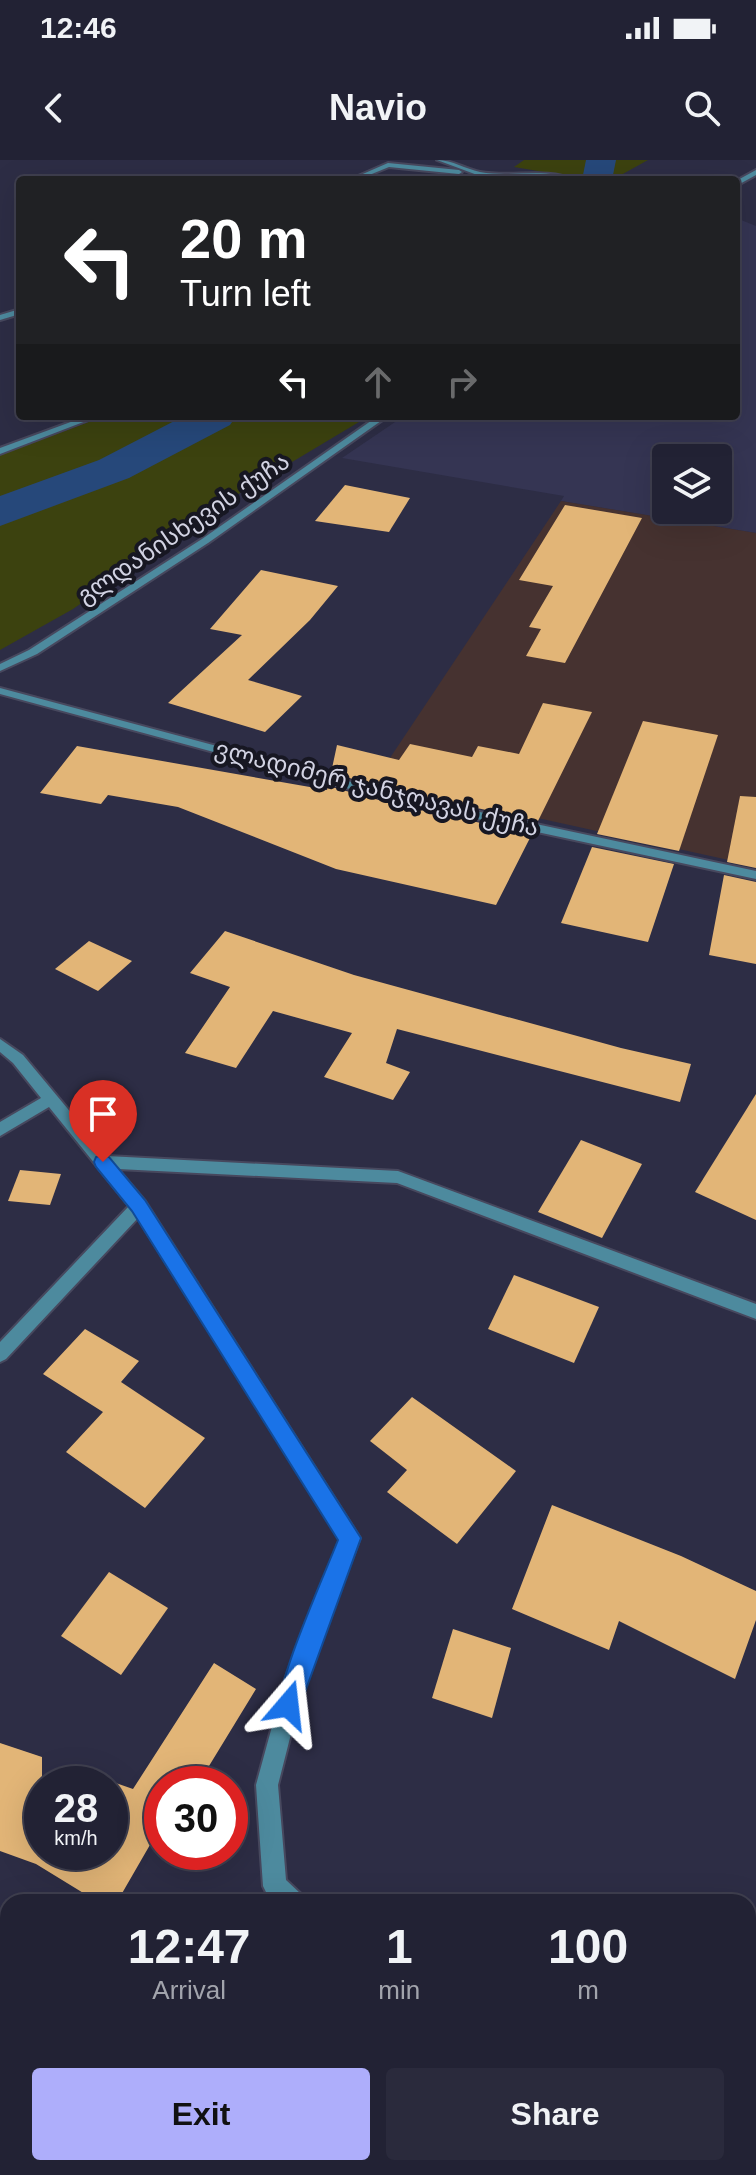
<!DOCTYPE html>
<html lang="en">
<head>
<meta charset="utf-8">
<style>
	:root { --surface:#222234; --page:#2a2a3c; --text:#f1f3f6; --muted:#a2a4ac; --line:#3f3f4f; --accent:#aeaefb }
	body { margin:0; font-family:Arial,"Noto Sans Georgian",sans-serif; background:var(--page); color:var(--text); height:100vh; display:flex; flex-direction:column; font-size:30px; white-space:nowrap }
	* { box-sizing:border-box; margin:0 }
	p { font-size:26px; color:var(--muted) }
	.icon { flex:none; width:44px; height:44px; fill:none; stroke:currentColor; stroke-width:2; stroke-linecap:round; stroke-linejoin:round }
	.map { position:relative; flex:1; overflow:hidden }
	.panel { position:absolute; left:0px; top:1734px; width:756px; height:282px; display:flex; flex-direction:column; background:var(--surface); border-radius:24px 24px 0 0; box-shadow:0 8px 32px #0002,0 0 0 2px var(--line) }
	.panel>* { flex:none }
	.top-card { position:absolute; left:16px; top:16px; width:724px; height:244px; border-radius:8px; box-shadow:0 8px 32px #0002,0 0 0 2px var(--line); background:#202124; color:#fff; overflow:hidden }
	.fabs { position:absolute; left:652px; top:284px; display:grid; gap:16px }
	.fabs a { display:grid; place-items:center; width:80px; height:80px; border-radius:8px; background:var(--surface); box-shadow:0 8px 32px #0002,0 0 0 2px var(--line); font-size:40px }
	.speed { position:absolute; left:24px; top:1606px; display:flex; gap:16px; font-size:40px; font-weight:700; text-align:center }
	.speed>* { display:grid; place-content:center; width:104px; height:104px; border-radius:50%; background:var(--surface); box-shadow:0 8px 32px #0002,0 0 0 2px var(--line); line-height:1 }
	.speed small { font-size:20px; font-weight:400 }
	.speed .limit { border:12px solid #d22; background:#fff; color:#111 }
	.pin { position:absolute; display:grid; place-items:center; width:68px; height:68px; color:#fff; margin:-82px -34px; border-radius:50% 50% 50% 0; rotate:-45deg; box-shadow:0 0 8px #0007 }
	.pin .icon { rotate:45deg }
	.me { position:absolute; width:88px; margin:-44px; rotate:17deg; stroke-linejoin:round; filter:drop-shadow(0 0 6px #0008) }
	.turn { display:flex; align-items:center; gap:28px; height:168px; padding:0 32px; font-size:36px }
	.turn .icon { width:104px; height:104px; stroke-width:2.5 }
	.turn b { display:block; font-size:56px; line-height:68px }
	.lanes { display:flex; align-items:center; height:76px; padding:0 32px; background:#0003; justify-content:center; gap:40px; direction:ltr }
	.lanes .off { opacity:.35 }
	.eta { display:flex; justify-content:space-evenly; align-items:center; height:136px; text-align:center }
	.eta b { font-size:48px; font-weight:700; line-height:56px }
	.action { display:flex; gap:16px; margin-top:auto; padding:16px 32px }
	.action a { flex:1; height:92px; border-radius:8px; background:var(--accent); color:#111; font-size:32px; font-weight:700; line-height:92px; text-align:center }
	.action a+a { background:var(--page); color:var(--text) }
	.status { display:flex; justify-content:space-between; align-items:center; height:56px; padding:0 40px; background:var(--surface); direction:ltr }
	.status svg { height:22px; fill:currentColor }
	header { display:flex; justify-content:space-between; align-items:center; height:104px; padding:0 32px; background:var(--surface); font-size:36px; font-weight:700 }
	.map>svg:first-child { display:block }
	.built { fill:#353553; fill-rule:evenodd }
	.industrial { fill:#463230 }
	.green { fill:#3c420f }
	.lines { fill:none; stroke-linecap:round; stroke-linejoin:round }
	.river { fill:#26487a; fill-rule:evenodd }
	.building { fill:#e2b577 }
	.minor-casing { stroke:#47485e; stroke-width:4 }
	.tertiary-casing { stroke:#47485e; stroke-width:4 }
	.minor { fill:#4d8a9e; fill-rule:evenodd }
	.tertiary { fill:#4d8a9e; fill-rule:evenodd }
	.route { fill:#1a73e8; stroke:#114b97; stroke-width:2 }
	.labels { text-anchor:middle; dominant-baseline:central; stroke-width:8; stroke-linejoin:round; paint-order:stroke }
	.far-street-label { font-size:24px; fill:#d2d3e3; stroke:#171722 }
</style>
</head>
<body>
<div class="status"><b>12:46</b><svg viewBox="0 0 49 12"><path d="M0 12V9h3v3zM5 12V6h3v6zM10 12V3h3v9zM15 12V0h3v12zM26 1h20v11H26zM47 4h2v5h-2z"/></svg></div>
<header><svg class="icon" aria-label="back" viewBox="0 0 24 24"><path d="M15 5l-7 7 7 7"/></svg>Navio<svg class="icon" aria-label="search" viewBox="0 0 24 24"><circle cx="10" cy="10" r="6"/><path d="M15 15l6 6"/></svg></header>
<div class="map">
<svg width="756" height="2015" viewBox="0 0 756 2015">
	<rect width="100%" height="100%" fill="#2d2d45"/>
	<!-- built -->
	<path class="built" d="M736,58L756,66V373L561,341L564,336L342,298L404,256H736ZM666,298H718V350H666Z"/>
	<!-- industrial -->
	<path class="industrial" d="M561,341L756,373V706L374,622Z"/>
	<!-- green -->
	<g class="green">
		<path d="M524,0H648L612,20H592L514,7Z"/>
		<path d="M105,256H369L235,336L73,449L0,490V295Z"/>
	</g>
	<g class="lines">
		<!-- river -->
		<g class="river">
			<path d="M586,0H616L612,20H582Z"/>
			<path d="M184,256H236L230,265L129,318L0,366V336L99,300Z"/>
		</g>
	</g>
	<!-- building -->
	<g class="building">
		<path d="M345,325L410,338L389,372L315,361Z"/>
		<path d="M565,345L642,358L565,503L526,496L541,469L529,467L553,426L519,420Z"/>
		<path d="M261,410L338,426L310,460L248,520L302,536L265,572L168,543L242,475L210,469Z"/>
		<path d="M543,543L592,552L538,661L401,632L331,613L337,585L399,600L410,584L472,597L478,586L519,594Z"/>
		<path d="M643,561L718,575L679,691L597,674Z"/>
		<path d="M77,586L327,630L328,626L397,645L532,674L496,745L336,709L178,647L108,635L101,644L40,633Z"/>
		<path d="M740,636L756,637V708L727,702Z"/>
		<path d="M592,687L674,704L648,782L561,763Z"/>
		<path d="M724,715L756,722V804L709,795Z"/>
		<path d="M225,771L354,815L621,888L691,904L680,942L397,869L386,903L410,912L393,940L324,917L352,873L273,851L236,908L185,893L230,827L190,813Z"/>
		<path d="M89,781L132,801L98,831L55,809Z"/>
		<path d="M756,934V1060L695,1032Z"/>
		<path d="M581,980L642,1004L602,1078L538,1052Z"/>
		<path d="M20,1010L61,1014L50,1045L8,1041Z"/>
		<path d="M514,1115L599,1147L574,1203L488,1169Z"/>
		<path d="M85,1169L139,1201L121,1222L205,1278L145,1348L66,1292L103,1252L43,1214Z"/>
		<path d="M412,1237L516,1311L457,1384L387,1332L407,1310L370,1281Z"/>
		<path d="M552,1345L681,1396L756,1431V1460L735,1519L619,1461L609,1490L512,1449Z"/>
		<path d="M109,1412L168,1448L121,1515L61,1476Z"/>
		<path d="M453,1469L511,1488L492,1558L432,1538Z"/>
		<path d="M214,1503L256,1529L198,1624H162V1664L117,1742H98L36,1704L0,1691V1583L42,1597V1692H110V1621L133,1629Z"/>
	</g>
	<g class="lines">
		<!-- minor casing -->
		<g class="minor-casing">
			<g id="minor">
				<path d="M437,0C453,0 465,9 480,12C512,18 545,7 575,20L540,16H480Z"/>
				<path d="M388,3L459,10L462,12L459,14L389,7L357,20H349Z"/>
				<path d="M20,149V154L0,160V155Z"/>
				<path d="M87,256H99L0,294V288Z"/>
				<path d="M0,879L23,895L107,996L398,1011L756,1144V1159L397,1023L118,1009L145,1041L360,1378L305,1519L278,1625L286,1720L301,1734L305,1742H276L267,1734L263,1726L256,1625L285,1519L340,1379L138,1058L6,1199L0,1202V1182L129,1046L49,947L0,976V962L41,938L13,903L0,892Z"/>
				<path d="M756,1868V1920L748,1923V1871Z"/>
				<path d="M584,2008H615L618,2015H587Z"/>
				<path d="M710,2008H736L734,2015H708Z"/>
			</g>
		</g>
		<!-- tertiary casing -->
		<g class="tertiary-casing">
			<g id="tertiary">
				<path d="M756,10V15L736,26V21Z"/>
				<path d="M378,256H388L208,383L37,494L0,511V504L29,490L202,379Z"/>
				<path d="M0,528L400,635L756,711V719L398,642L0,534Z"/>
			</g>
		</g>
		<!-- minor -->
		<use href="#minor" class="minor"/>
		<!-- tertiary -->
		<use href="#tertiary" class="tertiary"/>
	</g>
	<!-- route -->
	<path class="route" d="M103,995L109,997L145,1040L361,1378L297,1554L288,1557L280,1554C271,1532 327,1409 338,1380L132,1051L96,1007L94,1002L96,997Z"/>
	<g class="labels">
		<!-- far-street labels -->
		<g class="far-street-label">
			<text transform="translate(183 368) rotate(-34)">გლდანისხევის ქუჩა</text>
			<text transform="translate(377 628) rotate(14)">ვლადიმერ ჯანჯღავას ქუჩა</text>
		</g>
	</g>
</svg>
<div class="fabs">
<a><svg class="icon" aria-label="layers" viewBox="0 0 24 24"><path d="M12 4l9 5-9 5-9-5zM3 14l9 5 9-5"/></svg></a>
</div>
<div class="speed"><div>28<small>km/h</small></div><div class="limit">30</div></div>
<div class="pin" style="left:103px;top:1002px;background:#d93025"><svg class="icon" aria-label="arrive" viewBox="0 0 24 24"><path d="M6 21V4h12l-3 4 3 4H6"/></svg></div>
<svg class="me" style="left:288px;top:1545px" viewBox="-20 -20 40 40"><path d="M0-17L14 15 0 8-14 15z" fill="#1a73e8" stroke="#fff" stroke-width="4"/></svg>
<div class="top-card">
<div class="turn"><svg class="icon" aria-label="left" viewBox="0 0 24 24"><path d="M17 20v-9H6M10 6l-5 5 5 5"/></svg><div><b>20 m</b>Turn left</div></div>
<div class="lanes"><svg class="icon" aria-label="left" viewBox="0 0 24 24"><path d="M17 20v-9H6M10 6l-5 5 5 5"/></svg><svg class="icon off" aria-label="ahead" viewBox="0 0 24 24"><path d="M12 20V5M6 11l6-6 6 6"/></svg><svg class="icon off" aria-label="right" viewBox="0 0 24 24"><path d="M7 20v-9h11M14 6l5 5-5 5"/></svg></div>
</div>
<section class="panel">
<div class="eta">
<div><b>12:47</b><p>Arrival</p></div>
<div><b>1</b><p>min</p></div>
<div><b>100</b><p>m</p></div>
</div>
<div class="action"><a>Exit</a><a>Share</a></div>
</section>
</div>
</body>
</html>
